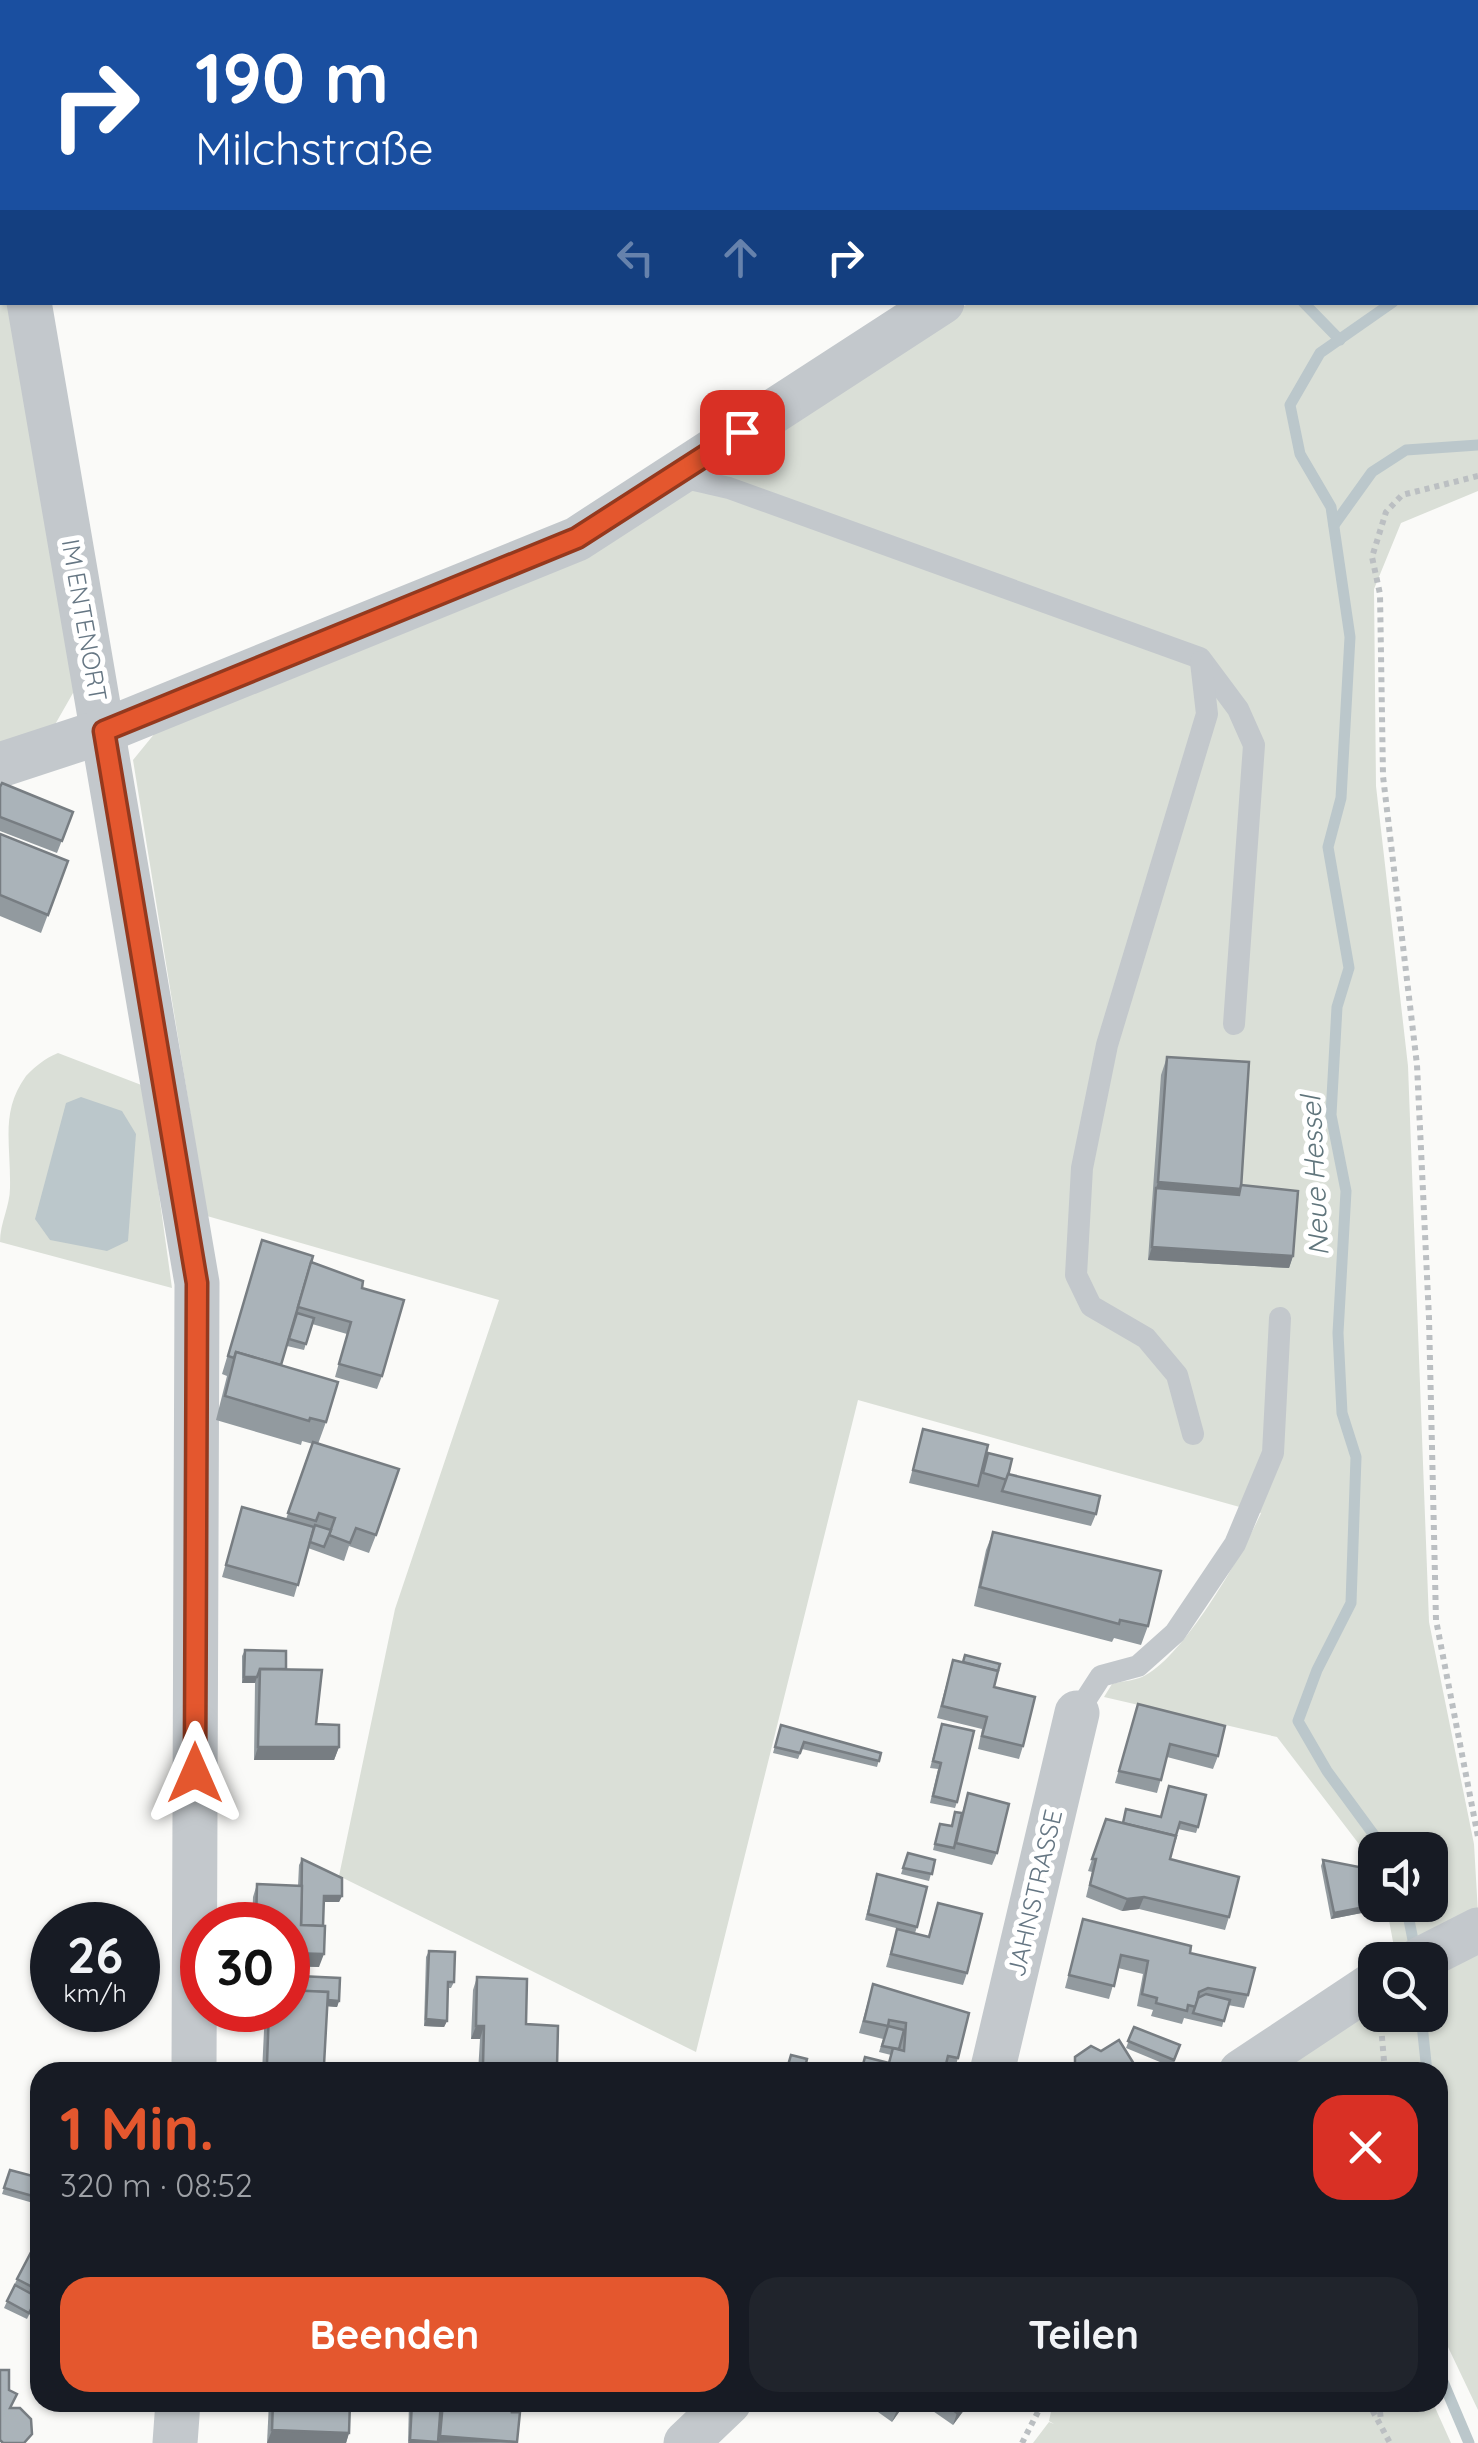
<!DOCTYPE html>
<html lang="de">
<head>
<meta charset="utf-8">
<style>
	:root { --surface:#171b24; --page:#20242c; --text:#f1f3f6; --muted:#9ea1a6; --accent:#e4572e }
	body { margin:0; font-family:Quicksand,sans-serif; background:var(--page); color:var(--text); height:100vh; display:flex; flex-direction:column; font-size:38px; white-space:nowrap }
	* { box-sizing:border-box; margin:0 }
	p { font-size:32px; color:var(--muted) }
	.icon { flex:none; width:55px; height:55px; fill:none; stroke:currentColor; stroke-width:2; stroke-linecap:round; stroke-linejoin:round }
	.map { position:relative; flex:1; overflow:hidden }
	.side { position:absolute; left:30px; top:2062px; width:1418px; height:350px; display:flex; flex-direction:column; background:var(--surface); border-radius:30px; box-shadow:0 2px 8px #0004 }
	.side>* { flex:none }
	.guide { position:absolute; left:0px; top:0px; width:1480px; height:305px; box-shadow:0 2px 8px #0004; background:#1a4fa0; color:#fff; overflow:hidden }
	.tools { position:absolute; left:1358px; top:1832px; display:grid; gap:20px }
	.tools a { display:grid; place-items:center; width:90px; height:90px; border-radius:20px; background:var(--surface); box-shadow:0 2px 8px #0004; font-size:50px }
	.speed { position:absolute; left:30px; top:1902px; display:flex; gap:20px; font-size:50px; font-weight:700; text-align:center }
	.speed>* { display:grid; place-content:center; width:130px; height:130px; border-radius:50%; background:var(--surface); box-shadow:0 2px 8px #0004; line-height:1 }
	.speed small { font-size:25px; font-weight:400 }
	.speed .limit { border:15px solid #d22; background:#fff; color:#111 }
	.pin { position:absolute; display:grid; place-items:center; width:85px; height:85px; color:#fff; margin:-42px; border-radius:20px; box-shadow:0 5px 15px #0006 }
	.me { position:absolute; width:110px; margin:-55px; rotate:0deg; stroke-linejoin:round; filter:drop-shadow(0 0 8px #0008) }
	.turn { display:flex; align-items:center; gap:35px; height:210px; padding:0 30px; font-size:45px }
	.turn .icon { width:130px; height:130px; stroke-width:2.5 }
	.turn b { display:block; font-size:70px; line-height:85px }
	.lanes { display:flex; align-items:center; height:95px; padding:0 30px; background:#0003; justify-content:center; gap:50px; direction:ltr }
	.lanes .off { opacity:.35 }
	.round { display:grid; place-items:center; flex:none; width:105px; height:105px; border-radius:30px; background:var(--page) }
	.headline { display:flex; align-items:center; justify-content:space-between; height:170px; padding:0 30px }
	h1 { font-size:60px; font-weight:800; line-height:75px; color:var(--accent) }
	.action { display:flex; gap:20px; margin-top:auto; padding:20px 30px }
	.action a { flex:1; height:115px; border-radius:30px; background:var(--accent); color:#fff; font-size:40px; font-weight:800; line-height:115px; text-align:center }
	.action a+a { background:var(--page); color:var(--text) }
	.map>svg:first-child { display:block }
	.green { fill:#dadfd7 }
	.water { fill:#bbc7cb }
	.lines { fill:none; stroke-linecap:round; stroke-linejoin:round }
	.stream { stroke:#bbc7cb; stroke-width:11 }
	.path { stroke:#bbbfc2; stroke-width:6; stroke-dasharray:5 5; stroke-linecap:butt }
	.service { stroke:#c3c8cc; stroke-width:22 }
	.minor { stroke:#c3c8cc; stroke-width:45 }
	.wall { fill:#929a9f }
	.shaded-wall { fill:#777d82 }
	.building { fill:#aab3b9; stroke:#777d82; stroke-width:2.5 }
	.route-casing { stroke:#94391e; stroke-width:25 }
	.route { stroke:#e4572e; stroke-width:18 }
	.labels { text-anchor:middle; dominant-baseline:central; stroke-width:10; stroke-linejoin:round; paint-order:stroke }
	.street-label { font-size:25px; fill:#657683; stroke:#fff }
	.water-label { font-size:28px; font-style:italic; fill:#60757c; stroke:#fff }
</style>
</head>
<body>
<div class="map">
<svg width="1478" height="2443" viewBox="0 0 1478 2443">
	<rect width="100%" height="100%" fill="#fafaf8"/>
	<!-- green -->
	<g class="green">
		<path d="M903,0H1362L1363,2H903Z"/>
		<path d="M1478,41V491L1401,523L1374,589L1376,786L1408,1066L1429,1622L1474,1844L1478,1913L1436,1939L1395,1952L1386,1905H1430V1850H1375V1865L1277,1737L1104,1697L1112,1684C1121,1681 1133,1681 1142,1677C1183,1659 1243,1553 1261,1513L858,1400L696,2052L339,1876L395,1609L499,1300L207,1216L133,760L164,722L593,546L969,303L1478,302Z"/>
		<path d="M0,261L2,302L8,303L77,686L53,728L0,745Z"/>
		<path d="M58,1053L144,1086L172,1288L0,1242C0,1223 10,1206 10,1188C11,1143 0,1112 26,1076C37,1065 44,1059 58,1053Z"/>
		<path d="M1478,1945V2410L1438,2326V2072H1268L1375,1997V2015H1430V1969Z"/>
		<path d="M1053,2402L1433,2403L1451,2443H1033L1049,2422L1054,2424L1049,2421Z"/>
	</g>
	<!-- water -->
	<path class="water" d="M81,1097L122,1111L136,1134L128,1241L107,1251L50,1240L35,1219L66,1103Z"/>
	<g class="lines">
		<!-- stream -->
		<g class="stream">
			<path d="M1330,0V2"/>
			<path d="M1478,235V234"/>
			<path d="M1303,302L1340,340"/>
			<path d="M1334,525L1372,472L1406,450L1478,445"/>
			<path d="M1385,1850L1327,1771L1298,1721L1317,1670L1351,1603L1356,1457L1342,1413L1338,1333L1346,1191L1331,1115L1337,1007L1349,968L1328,847L1341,798L1350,637L1331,507L1300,454L1290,405L1320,353L1393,302"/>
			<path d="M1406,1905L1415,1950"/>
			<path d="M1421,2015L1427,2072"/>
			<path d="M1438,2370L1469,2443"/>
		</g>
		<!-- path -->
		<g class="path">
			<path d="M1478,476L1402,495L1386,512L1372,557L1380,594L1383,776L1417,1065L1429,1318L1436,1620L1478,1837"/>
			<path d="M1381,2026L1385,2072"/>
			<path d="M1368,2402L1390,2443"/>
			<path d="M1379,2402L1381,2421"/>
			<path d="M1022,2443L1043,2402"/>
		</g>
		<!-- service -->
		<g class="service">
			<path d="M677,476L729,488L1200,658L1238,709L1254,745L1234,1024"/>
			<path d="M1193,1434L1177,1375L1146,1338L1091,1306L1076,1275L1082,1168L1107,1045L1207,714L1201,662"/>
			<path d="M1077,1713L1101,1676L1138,1666L1175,1633L1235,1544L1273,1453L1280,1318"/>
		</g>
		<!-- minor -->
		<g class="minor">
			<path d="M23,2L24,0"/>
			<path d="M29,302L197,1283L194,2072"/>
			<path d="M0,765L104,731L577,539L942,302"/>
			<path d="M1419,1960L1478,1930"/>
			<path d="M992,2072L1077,1713"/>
			<path d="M1241,2072L1375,1983"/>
			<path d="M175,2443L178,2402"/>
			<path d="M686,2443L729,2402"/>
		</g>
	</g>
	<!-- wall -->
	<g class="wall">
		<path d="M0,787L73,812L57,853L0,831Z"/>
		<path d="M0,834L68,861L41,933L0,916Z"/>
		<path d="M1167,1057L1241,1185L1293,1256L1289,1268L1148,1260L1161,1075Z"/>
		<path d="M262,1240L311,1262L362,1288L382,1376L377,1389L335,1377L347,1334L312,1324L304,1350L287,1346L281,1365L326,1422L318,1444L376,1535L369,1553L349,1546L344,1561L308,1548L294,1597L222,1577L242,1507L286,1519L313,1444L302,1441L301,1445L216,1420L227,1376L222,1374Z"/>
		<path d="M923,1429L985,1456L1008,1474L1096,1514L1091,1526L909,1483Z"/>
		<path d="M993,1532L1148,1626L1141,1645L1114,1638L1112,1642L974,1606L986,1550Z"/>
		<path d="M245,1650L286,1669L316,1724L339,1747L334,1760H254L255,1683H242V1656Z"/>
		<path d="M953,1660L994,1687L1023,1746L1019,1759L978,1749L982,1729L937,1718Z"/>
		<path d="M1138,1704L1218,1756L1213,1769L1167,1757L1157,1793L1115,1783Z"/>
		<path d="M781,1725L881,1753L877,1767L802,1749L798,1759L773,1753Z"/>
		<path d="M940,1730L957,1802L955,1808L930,1803L938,1769L930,1768Z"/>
		<path d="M968,1793L997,1853L992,1865L933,1850L938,1830L951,1826L962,1813Z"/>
		<path d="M1161,1817L1198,1827L1196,1833L1178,1829L1170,1859L1229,1917L1225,1930L1139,1909L1122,1911L1086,1897L1092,1872L1088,1871L1106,1819L1122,1822Z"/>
		<path d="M908,1853L935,1860L929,1881L901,1874Z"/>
		<path d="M302,1859L342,1896L339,1902H324L319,1967L288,1966V1925H252L253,1897L257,1884L298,1886L299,1865Z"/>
		<path d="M1323,1860L1360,1876L1382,1909L1331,1919L1321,1866Z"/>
		<path d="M875,1881L917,1927L915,1933L865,1920Z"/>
		<path d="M938,1903L967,1973L963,1985L886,1967L897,1929L928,1937Z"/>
		<path d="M1083,1919L1190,1953L1248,1995L1244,2008L1228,2005L1222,2027L1184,2018L1182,2024L1151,2016L1153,2010L1137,2006L1143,1974L1118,1968L1109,1999L1065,1988Z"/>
		<path d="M429,1951L454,1982L451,1988H448L447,2021L444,2027L424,2026L426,1957Z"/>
		<path d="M299,1976L339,2001L337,2007L327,2006L322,2072H262L265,2010H288L296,1991Z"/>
		<path d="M477,1977L526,2024L557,2067L555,2072H478L480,2039H471L473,1990Z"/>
		<path d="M873,1984L958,2058L954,2071L945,2069L944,2072H859L865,2057L888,2063L891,2055L879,2052L883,2039L859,2033Z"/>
		<path d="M1134,2027L1180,2045L1172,2067L1126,2048Z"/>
		<path d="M10,2170L40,2178V2205L2,2194Z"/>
		<path d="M40,2235V2306L35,2303L27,2319L4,2308L17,2279Z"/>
		<path d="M269,2402H350L349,2433L346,2443H267Z"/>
		<path d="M409,2402H519L517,2443H408Z"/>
		<path d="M864,2402H906L892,2422Z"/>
		<path d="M933,2402H970L953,2425L930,2409Z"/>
	</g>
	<!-- shaded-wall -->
	<g class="shaded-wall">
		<path d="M1158,1182L1241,1189L1234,1207L1156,1188Z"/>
		<path d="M1152,1247L1293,1256L1289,1268L1148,1260Z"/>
		<path d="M244,1677H257L255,1683H242Z"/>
		<path d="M258,1747H339L334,1760H254Z"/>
		<path d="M324,1896H342L339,1902H322Z"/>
		<path d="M1144,1897L1139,1909L1122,1911L1127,1899Z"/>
		<path d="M1375,1905H1384L1382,1909L1331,1919L1334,1913Z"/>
		<path d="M288,1953L324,1954L319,1967L288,1966Z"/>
		<path d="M298,1997L339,2001L337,2007L296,2004Z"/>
		<path d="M426,2019L447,2021L444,2027L424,2026Z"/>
		<path d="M476,2026H484L480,2039H471Z"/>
		<path d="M267,2063L324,2065L322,2072H263Z"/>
		<path d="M483,2065L557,2067L555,2072H480Z"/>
		<path d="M902,2402H906L892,2422L897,2410Z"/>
		<path d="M965,2402H970L953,2425L957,2413Z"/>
		<path d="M272,2430L349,2433L346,2443H267Z"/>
		<path d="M440,2436L517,2442L409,2443L410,2440L438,2442Z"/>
	</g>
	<!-- building -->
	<g class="building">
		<path d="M2,783L73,812L62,841L0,817V787Z"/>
		<path d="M0,834L68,861L48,915L0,895Z"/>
		<path d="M1167,1057L1249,1062L1241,1189L1158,1182Z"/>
		<path d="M1241,1185L1298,1191L1293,1256L1152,1247L1156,1188L1239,1195Z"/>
		<path d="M262,1240L313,1256L281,1365L236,1352L234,1358L228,1356Z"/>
		<path d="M311,1262L363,1281L362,1288L404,1300L382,1376L339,1364L351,1322L298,1307Z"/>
		<path d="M297,1313L314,1318L306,1344L289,1339Z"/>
		<path d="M236,1352L338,1382L326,1422L310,1418L309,1421L225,1396Z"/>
		<path d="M923,1429L988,1445L978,1486L913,1470Z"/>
		<path d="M313,1442L399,1469L376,1535L356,1528L350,1543L329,1535L335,1518L319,1513L316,1521L288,1513Z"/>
		<path d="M988,1453L1012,1459L1007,1480L983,1473Z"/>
		<path d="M1008,1474L1100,1496L1096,1514L1002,1491Z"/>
		<path d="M242,1507L314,1527L298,1585L226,1565Z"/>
		<path d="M315,1525L331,1530L324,1547L310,1542Z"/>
		<path d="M993,1532L1161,1571L1148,1626L1120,1620L1119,1624L980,1587Z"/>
		<path d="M245,1650L286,1651V1669H260L257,1677H244Z"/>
		<path d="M965,1655L1000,1664L998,1671L963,1662Z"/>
		<path d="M953,1660L998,1671L994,1687L1035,1697L1023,1746L982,1736L987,1717L942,1706Z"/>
		<path d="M260,1669L322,1670L316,1724L339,1725V1747H258Z"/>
		<path d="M1138,1704L1225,1726L1218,1756L1170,1744L1161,1780L1119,1771Z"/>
		<path d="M942,1724L974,1731L957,1802L933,1796L941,1763L933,1761Z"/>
		<path d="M781,1725L881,1753L879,1761L804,1742L800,1753L775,1747Z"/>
		<path d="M1169,1786L1206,1795L1198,1827L1180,1822L1174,1842L1176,1836L1123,1823L1126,1809L1161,1817Z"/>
		<path d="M968,1793L1009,1804L997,1853L956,1843Z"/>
		<path d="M955,1812L962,1813L954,1848L935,1844L940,1824L952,1826Z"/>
		<path d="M1106,1819L1176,1836L1170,1859L1239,1877L1229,1917L1144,1897L1127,1899L1090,1885L1096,1859H1092Z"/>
		<path d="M908,1853L935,1860L932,1874L903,1868Z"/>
		<path d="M302,1859L342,1878V1896H324L323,1926L301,1925Z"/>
		<path d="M1323,1860L1359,1867L1360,1876L1375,1873V1905L1334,1913Z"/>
		<path d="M877,1874L927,1887L917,1927L868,1914Z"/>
		<path d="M257,1884L302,1886L301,1925L325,1926L324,1954L288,1953V1925H256Z"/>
		<path d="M938,1903L982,1914L967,1973L891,1954L897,1929L929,1937Z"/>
		<path d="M1083,1919L1191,1946L1190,1953L1255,1968L1248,1995L1208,1988L1199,1992L1196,2007L1188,2005L1187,2011L1156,2003L1157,1998L1142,1994L1148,1961L1121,1955L1114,1986L1069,1975Z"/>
		<path d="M429,1951L455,1952L454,1982H448L447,2021L426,2019Z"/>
		<path d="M299,1976L340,1978L339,2001L328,2000V1992L298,1991Z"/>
		<path d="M477,1977L527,1979L526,2024L558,2026L557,2067L483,2065L484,2026H476Z"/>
		<path d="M873,1984L969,2013L958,2058L948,2056L944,2072H861L865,2057L889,2063L893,2048L904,2051L906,2023L889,2020L888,2026L864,2021Z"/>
		<path d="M288,1990L328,1992L324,2065L267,2063L269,2010H288Z"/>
		<path d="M1206,1994L1230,2000L1224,2021L1193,2013L1198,1998Z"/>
		<path d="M888,2026L904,2030L899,2049L882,2046Z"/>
		<path d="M1134,2027L1180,2045L1174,2060L1128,2041Z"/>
		<path d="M1119,2040L1139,2072L1158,2066L1162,2072H1065L1075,2067V2057L1091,2046L1101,2051Z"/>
		<path d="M791,2055L807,2059L804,2072H786Z"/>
		<path d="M10,2170L40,2178V2198L4,2188Z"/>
		<path d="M40,2235V2291L17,2279Z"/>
		<path d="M15,2285L37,2297L29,2313L7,2301Z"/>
		<path d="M0,2370H9V2390L17,2394L10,2408H20L31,2419L32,2434L24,2443H3L0,2440Z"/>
		<path d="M273,2402H350L349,2433L272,2430Z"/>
		<path d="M412,2402H441L438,2442L410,2440Z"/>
		<path d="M443,2402H512V2412H520L517,2442L440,2436Z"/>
		<path d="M512,2402H519L518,2412H512Z"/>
		<path d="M886,2402H902L897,2410Z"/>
		<path d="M943,2402H965L957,2413Z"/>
	</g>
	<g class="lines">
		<!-- route casing -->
		<g class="route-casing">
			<path id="route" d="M195,1773L197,1283L104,731L577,538L742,432"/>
		</g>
		<!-- route -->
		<use href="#route" class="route"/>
	</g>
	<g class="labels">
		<!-- street labels -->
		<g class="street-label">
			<text transform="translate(85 620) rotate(80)">IM ENTENORT</text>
			<text transform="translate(1034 1893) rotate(-77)">JAHNSTRASSE</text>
		</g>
		<!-- water labels -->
		<g class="water-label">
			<text transform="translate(1314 1176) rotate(-93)">Neue Hessel</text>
		</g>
	</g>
</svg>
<div class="tools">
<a><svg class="icon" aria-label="sound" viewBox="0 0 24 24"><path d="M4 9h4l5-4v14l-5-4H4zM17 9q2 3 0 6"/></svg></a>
<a><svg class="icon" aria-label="search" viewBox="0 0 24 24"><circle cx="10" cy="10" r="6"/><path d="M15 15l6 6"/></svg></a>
</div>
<div class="speed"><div>26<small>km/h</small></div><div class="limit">30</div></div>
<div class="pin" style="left:742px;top:432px;background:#d93025"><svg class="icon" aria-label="arrive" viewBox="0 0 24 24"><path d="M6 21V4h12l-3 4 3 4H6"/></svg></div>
<svg class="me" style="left:195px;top:1773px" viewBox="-20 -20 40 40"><path d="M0-17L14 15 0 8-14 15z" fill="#e4572e" stroke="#fff" stroke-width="4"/></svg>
<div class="guide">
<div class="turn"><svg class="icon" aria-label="right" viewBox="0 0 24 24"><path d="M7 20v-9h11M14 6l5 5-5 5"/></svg><div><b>190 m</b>Milchstraße</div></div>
<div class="lanes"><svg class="icon off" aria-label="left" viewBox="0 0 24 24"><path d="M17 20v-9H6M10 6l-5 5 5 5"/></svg><svg class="icon off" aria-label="ahead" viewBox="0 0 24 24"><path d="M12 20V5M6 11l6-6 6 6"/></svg><svg class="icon" aria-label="right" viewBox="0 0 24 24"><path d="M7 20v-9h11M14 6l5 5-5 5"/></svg></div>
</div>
<section class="side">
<div class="headline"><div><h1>1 Min.</h1><p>320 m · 08:52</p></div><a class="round" style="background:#d93025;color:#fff"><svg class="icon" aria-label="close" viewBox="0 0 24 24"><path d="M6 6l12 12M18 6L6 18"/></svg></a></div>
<div class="action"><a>Beenden</a><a>Teilen</a></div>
</section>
</div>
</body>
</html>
